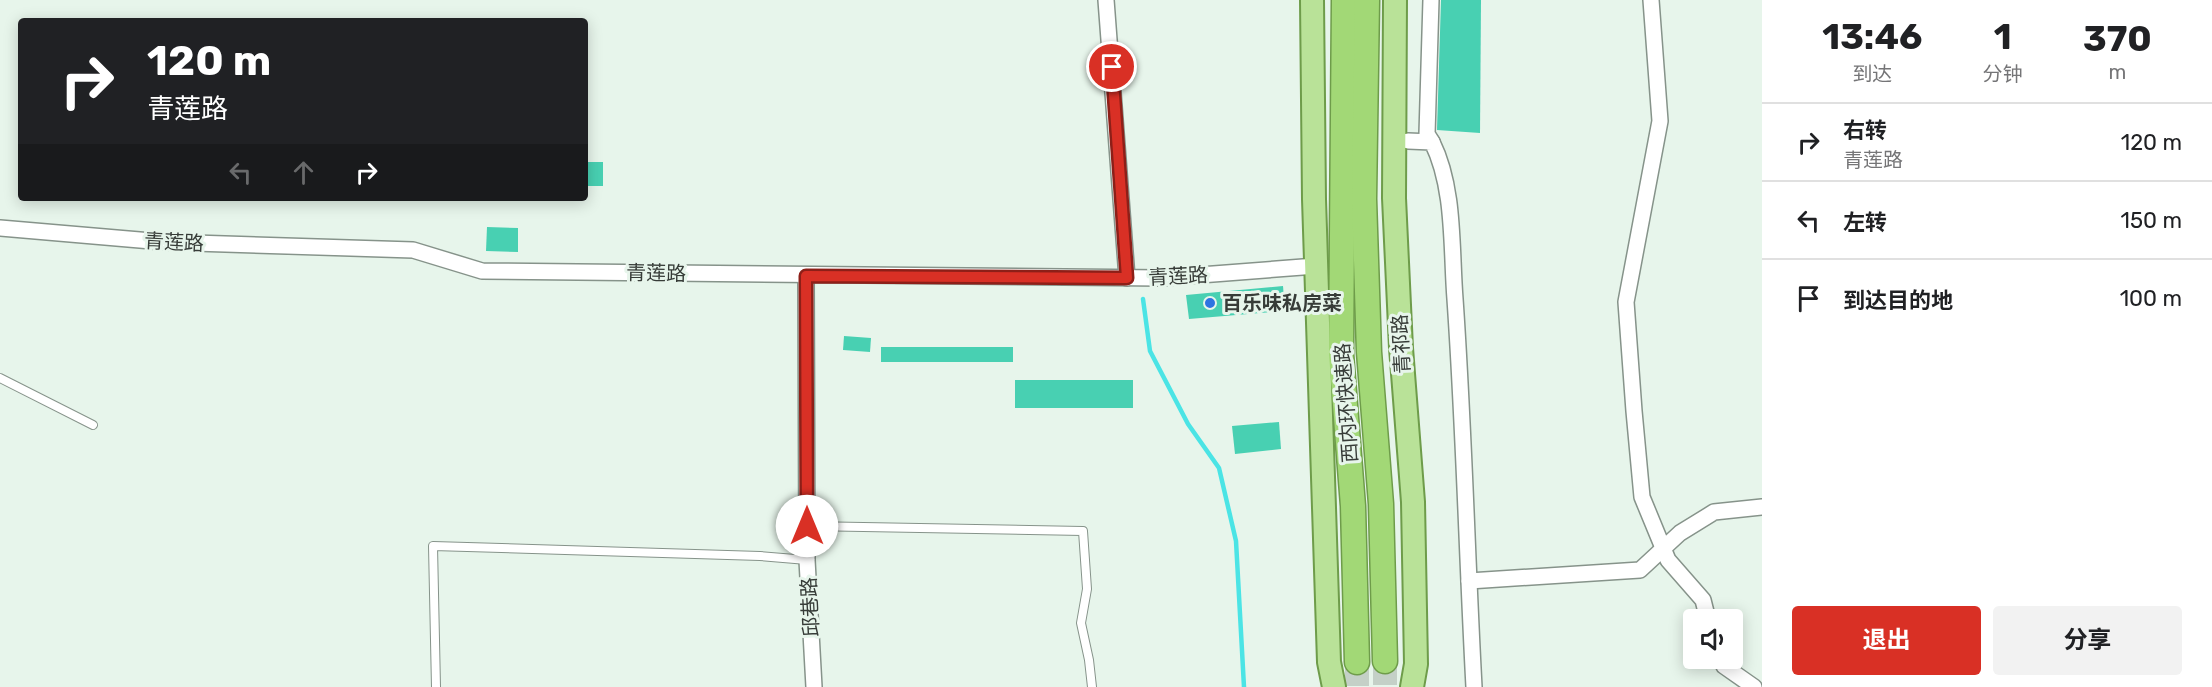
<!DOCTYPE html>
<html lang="zh">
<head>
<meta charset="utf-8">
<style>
	:root { --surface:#fff; --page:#f2f2f2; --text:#202124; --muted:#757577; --line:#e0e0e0; --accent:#d93025 }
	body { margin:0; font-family:Rubik,"Noto Sans SC",sans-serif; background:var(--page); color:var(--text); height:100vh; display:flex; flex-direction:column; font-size:22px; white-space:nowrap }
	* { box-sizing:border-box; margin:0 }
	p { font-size:20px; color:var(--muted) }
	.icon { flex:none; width:33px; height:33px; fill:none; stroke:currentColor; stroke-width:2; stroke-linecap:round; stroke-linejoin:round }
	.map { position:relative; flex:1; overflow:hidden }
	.details { display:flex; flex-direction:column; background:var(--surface); width:450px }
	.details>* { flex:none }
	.guide { position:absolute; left:18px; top:18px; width:570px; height:183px; border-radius:6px; box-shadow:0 3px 15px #0003; background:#202124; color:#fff; overflow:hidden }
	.controls { position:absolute; left:1683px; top:609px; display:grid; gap:12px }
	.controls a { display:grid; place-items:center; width:60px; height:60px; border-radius:6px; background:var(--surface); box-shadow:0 3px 15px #0003; font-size:30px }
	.pin { position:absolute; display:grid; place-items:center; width:51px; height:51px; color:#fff; margin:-26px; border:3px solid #fff; border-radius:50%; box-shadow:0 2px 6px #0007 }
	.me { position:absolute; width:66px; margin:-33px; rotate:0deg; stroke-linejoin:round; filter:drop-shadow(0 0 4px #0008) }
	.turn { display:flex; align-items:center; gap:21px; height:126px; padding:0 30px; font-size:27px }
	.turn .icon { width:78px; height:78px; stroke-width:2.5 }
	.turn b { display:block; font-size:42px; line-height:51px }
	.lanes { display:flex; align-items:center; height:57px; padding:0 30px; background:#0003; justify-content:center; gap:30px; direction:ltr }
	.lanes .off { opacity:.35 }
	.eta { display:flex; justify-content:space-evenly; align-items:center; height:102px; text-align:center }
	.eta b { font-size:36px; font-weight:700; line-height:42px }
	.action { display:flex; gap:12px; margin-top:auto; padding:12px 30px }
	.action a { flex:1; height:69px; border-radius:6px; background:var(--accent); color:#fff; font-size:24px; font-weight:700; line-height:69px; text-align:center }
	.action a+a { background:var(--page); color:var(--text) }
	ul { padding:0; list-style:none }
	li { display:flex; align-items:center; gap:18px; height:78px; padding:0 30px; border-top:2px solid var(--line) }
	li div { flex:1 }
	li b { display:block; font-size:22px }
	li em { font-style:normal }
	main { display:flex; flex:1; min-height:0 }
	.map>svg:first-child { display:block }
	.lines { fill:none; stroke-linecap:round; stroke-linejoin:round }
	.stream { stroke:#4be4e5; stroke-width:4.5 }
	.building { fill:#48d0b2 }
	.trunk-tunnel { stroke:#c4d0c7; stroke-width:24; stroke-dasharray:24 12; stroke-linecap:butt }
	.service-casing { stroke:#86938a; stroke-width:10 }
	.minor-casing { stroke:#86938a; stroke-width:18 }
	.primary-casing { stroke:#6e9c4a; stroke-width:26 }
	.trunk-casing { stroke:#6e9c4a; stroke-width:27 }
	.service { stroke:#fff; stroke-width:8 }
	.minor { stroke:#fff; stroke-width:15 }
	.primary { stroke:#b9e298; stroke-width:22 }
	.trunk { stroke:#a2d876; stroke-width:24 }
	.route-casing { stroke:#8d1f18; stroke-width:15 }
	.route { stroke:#d93025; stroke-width:10 }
	.poi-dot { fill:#2e74e1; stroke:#e7f5eb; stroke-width:2 }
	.labels { text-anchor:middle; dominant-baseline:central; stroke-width:6; stroke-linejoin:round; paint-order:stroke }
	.street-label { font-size:20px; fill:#373c38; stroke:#e7f5eb }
	.poi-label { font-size:20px; font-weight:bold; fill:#373c38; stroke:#e7f5eb; text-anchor:start }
</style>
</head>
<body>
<main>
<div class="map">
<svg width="1762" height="687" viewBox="0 0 1762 687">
	<rect width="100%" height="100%" fill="#e7f5eb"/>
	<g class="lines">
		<!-- stream -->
		<path class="stream" d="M1143,299L1150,351L1188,424L1219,468L1236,541L1244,687"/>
	</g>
	<!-- building -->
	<g class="building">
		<path d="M1441,0H1481L1480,133L1437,130Z"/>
		<rect x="585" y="162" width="18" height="24"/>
		<path d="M487,227L518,228V252L486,251Z"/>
		<path d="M1283,286L1285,311L1189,319L1186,295Z"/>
		<path d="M844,336L871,338L870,352L843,350Z"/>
		<rect x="881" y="347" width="132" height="15"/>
		<rect x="1015" y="380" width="118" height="28"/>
		<path d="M1279,422L1281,449L1235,454L1232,426Z"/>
	</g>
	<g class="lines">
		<!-- trunk-tunnel -->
		<g class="trunk-tunnel">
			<path d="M1385,661V687"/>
			<path d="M1357,662V687"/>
		</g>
		<!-- service casing -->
		<g class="service-casing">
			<g id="service">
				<path d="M0,378L93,425"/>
				<path d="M807,526L1083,531L1087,589L1081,623L1089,660L1092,687"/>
				<path d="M436,687L433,546L760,556L807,560"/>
			</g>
		</g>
		<!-- minor casing -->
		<g class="minor-casing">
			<g id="minor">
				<path d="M1106,0L1127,278"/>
				<path d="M1431,0L1427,134L1432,142"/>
				<path d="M1651,0L1660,121L1626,302L1634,411L1642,497L1668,560L1703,600L1708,620"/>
				<path d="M1408,141L1432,142C1455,188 1451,248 1455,299C1464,428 1467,558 1474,687"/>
				<path d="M0,228L163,242L413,250L482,271L1161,278L1316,266"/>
				<path d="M806,276L807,560L814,687"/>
				<path d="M1469,581L1640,570L1680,533L1714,512L1762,507"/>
				<path d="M1721,658L1724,666L1754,687"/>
			</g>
		</g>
		<!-- primary casing -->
		<g class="primary-casing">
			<g id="primary">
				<path d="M1312,0L1314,199L1329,662L1334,687"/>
				<path d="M1395,0L1394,198L1401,348L1413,502L1416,664L1412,687"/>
			</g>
		</g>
		<!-- trunk casing -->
		<g class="trunk-casing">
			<g id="trunk">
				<path d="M1344,0L1341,354L1353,506L1357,662"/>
				<path d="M1367,0L1364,199L1369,352L1381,504L1385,661"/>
			</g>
		</g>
		<!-- service -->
		<use href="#service" class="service"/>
		<!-- minor -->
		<use href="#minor" class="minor"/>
		<!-- primary -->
		<use href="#primary" class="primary"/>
		<!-- trunk -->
		<use href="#trunk" class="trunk"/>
	</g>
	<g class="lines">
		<!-- route casing -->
		<g class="route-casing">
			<path id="route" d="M807,526L806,276L1127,278L1112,67"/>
		</g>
		<!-- route -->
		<use href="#route" class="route"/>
	</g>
	<!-- markers -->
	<circle class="poi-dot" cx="1210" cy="303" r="6"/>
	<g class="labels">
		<!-- street labels -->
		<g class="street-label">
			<text transform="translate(174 242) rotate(3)">青莲路</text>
			<text transform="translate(656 273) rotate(1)">青莲路</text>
			<text transform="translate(1178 276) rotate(-3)">青莲路</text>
			<text transform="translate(1401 344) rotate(-93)">青祁路</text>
			<text transform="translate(1346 403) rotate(-94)">西内环快速路</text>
			<text transform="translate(810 607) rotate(-93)">邱巷路</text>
		</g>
		<!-- poi labels -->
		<g class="poi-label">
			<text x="1222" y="303">百乐味私房菜</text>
		</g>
	</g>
</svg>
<div class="controls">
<a><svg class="icon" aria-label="sound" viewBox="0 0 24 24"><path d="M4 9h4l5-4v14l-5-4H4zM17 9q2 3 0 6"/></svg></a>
</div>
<div class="pin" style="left:1112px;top:67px;background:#d93025"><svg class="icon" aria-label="arrive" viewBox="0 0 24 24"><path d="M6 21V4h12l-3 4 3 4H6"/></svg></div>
<svg class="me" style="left:807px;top:526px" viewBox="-20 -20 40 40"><circle r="19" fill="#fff"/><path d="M0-13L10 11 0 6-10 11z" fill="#d93025"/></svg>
<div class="guide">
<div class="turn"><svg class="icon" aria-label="right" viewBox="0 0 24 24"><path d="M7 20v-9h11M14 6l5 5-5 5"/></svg><div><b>120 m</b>青莲路</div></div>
<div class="lanes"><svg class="icon off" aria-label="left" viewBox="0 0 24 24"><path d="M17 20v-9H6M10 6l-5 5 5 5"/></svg><svg class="icon off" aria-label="ahead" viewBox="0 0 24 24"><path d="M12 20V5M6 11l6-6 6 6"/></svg><svg class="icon" aria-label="right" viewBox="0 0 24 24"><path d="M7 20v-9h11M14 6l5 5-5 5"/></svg></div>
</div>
</div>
<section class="details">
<div class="eta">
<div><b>13:46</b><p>到达</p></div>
<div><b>1</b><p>分钟</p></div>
<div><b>370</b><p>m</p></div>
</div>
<ul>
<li><svg class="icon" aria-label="right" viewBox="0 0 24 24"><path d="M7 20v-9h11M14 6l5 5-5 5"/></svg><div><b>右转</b><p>青莲路</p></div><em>120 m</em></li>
<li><svg class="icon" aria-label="left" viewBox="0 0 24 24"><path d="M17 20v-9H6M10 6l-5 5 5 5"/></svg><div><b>左转</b></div><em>150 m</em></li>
<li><svg class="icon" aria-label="arrive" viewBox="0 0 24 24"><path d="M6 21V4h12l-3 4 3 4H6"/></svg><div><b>到达目的地</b></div><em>100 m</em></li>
</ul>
<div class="action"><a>退出</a><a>分享</a></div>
</section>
</main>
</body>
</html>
